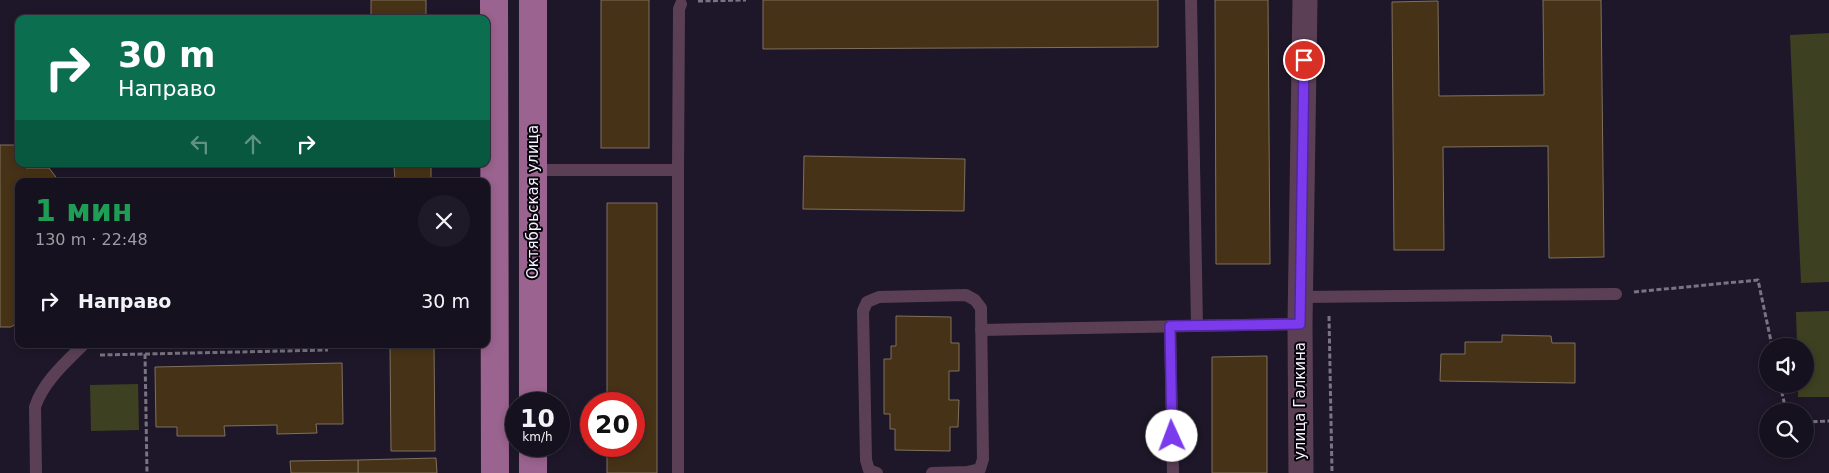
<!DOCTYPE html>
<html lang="ru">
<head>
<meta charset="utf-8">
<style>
	:root { --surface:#16111f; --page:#1f1a28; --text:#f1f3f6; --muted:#9e9da4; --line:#35313d }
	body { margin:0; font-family:"DejaVu Sans",sans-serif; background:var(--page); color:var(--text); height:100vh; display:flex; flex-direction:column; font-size:19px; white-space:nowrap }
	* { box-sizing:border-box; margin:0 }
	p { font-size:16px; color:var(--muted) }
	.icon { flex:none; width:28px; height:28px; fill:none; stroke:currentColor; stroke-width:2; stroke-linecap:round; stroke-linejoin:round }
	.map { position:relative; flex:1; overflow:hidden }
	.side { position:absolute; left:15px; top:178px; width:475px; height:170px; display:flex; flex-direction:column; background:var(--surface); border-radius:10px; box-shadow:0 2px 8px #0003,0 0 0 1px var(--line) }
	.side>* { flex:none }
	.guide { position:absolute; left:15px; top:15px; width:475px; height:152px; border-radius:10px; box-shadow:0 2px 8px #0003,0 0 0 1px var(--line); background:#0b6e4f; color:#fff; overflow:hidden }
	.controls { position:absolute; left:1759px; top:338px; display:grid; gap:10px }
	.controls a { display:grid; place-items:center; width:55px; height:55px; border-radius:50%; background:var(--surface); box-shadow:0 2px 8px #0003,0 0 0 1px var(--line); font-size:25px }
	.speed { position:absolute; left:505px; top:392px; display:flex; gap:10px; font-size:25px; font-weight:700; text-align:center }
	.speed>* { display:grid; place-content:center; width:65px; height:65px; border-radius:50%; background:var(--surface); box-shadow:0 2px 8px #0003,0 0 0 1px var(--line); line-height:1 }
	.speed small { font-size:12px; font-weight:400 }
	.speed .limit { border:8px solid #d22; background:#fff; color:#111 }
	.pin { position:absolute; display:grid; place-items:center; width:42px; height:42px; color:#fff; margin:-21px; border:2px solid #fff; border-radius:50%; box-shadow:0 1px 5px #0007 }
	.me { position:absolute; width:55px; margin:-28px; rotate:358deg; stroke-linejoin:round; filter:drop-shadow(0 0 4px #0008) }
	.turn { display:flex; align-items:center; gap:18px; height:105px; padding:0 20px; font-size:22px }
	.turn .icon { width:65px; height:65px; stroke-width:2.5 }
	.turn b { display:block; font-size:35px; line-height:42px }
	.lanes { display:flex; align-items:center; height:48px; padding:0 20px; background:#0003; justify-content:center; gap:25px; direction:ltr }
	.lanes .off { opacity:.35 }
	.round { display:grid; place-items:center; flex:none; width:52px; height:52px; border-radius:26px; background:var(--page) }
	.overview { display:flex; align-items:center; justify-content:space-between; height:85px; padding:0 20px }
	h1 { font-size:30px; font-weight:600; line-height:38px; color:#1e9e55 }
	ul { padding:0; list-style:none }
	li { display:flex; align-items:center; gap:15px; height:75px; padding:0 20px }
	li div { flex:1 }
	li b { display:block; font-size:19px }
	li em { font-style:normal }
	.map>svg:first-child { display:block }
	.green { fill:#3d4121 }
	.building { fill:#463216; stroke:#7f715d }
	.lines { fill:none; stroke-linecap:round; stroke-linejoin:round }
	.path { stroke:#797383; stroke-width:3; stroke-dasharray:5 2.5; stroke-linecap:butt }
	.service { stroke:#5b4055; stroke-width:12 }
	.minor { stroke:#5b4055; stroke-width:25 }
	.primary { stroke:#9b638f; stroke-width:28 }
	.route-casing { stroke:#51269a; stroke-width:12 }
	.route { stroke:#7c3aed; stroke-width:9 }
	.labels { text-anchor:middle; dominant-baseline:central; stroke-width:4; stroke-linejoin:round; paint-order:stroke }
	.street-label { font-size:15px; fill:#f6f1fe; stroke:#07050b }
</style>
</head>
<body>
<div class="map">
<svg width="1829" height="473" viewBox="0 0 1829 473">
	<rect width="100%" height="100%" fill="#1e1729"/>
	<!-- green -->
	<g class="green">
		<path d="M1829,33V282L1801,283L1790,35Z"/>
		<path d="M1829,311V397H1798V384H1805V346H1797L1796,312Z"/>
		<path d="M138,384L139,430L91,431L90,385Z"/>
	</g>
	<!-- building -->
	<g class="building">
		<rect x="371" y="0" width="55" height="19"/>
		<rect x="601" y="0" width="48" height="148"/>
		<path d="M763,0H1158V47L763,49Z"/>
		<path d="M1215,0H1268L1270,264H1216Z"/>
		<path d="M1543,0H1601L1604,257L1549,258L1548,146L1443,147L1444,250H1394L1392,2L1438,1L1439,96L1544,95Z"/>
		<path d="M0,145H14L19,149V164H26V168H49L59,181H19V322L11,327H0Z"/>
		<path d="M804,156L965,159L964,211L803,209Z"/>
		<path d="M431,165V181H395L394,166Z"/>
		<path d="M607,203H657V473H607V446H634V404H607Z"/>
		<path d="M896,316L951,317V343H959V371H949V400H959L958,427H950V451L895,450V429H890V414H884V359H891V346H896Z"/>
		<path d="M1502,335L1551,336L1552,343H1575V383L1440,381L1441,354H1465V342H1502Z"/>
		<path d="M390,344H434L435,451H391Z"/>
		<path d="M1267,356V473H1212V357Z"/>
		<path d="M342,363L343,424H316L317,433L277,434V425L224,426L225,436H177V427H156L155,367Z"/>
		<path d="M436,458L437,473H358V460Z"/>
		<path d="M358,460V473H291L290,461Z"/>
	</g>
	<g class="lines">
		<!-- path -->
		<g class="path">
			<path d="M698,1L746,0"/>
			<path d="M1634,292L1758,280L1772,346"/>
			<path d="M1329,316L1332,473"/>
			<path d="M145,354L147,473"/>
			<path d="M100,355L328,350"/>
			<path d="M1780,384L1786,411"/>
			<path d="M1805,422L1829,421"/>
		</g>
		<!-- service -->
		<g class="service">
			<path d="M1191,0L1197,326"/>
			<path d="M533,170H678V473"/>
			<path d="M678,170L679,9L681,4"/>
			<path d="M1300,297L1616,294"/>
			<path d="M1170,326L1173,473"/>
			<path d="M981,330L1300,324"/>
			<path d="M36,473L35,407C43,382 66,362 84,344"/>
			<path d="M877,473L869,470L866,460L863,311L867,302L879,297L966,295L975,300L981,308L983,459L980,469L967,472L932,473"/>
		</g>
		<!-- minor -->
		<path class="minor" d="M1301,473L1300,324L1305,0"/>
		<!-- primary -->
		<g class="primary">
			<path d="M494,0L495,473"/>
			<path d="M533,404V0"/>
			<path d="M533,446V473"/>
		</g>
	</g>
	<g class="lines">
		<!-- route casing -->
		<g class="route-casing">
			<path id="route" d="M1172,436L1170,326L1300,324L1304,60"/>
		</g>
		<!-- route -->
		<use href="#route" class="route"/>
	</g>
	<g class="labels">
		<!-- street labels -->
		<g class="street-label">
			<text transform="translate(533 202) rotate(-90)">Октябрьская улица</text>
			<text transform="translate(1300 401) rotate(-90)">улица Галкина</text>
		</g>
	</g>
</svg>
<div class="controls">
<a><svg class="icon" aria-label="sound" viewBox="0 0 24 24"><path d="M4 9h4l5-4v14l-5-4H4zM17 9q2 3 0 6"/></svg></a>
<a><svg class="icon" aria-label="search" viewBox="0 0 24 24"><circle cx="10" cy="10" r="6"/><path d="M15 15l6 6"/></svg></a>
</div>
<div class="speed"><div>10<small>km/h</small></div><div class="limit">20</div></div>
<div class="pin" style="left:1304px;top:60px;background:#d93025"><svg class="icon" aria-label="arrive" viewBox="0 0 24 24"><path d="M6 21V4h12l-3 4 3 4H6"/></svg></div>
<svg class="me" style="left:1172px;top:436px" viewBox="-20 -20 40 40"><circle r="19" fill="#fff"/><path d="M0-13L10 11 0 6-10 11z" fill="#7c3aed"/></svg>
<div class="guide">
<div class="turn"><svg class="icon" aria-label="right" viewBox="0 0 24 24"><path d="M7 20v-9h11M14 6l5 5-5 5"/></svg><div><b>30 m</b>Направо</div></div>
<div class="lanes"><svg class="icon off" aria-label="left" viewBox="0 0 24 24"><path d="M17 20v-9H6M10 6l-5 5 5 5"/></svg><svg class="icon off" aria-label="ahead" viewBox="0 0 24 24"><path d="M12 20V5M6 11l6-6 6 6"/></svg><svg class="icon" aria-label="right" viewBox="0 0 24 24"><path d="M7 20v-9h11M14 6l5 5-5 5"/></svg></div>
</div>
<section class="side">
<div class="overview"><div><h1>1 мин</h1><p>130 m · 22:48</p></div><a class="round"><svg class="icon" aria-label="close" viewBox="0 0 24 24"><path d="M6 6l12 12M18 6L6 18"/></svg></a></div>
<ul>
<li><svg class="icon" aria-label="right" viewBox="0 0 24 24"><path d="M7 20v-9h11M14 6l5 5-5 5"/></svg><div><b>Направо</b></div><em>30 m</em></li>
</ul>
</section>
</div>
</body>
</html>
